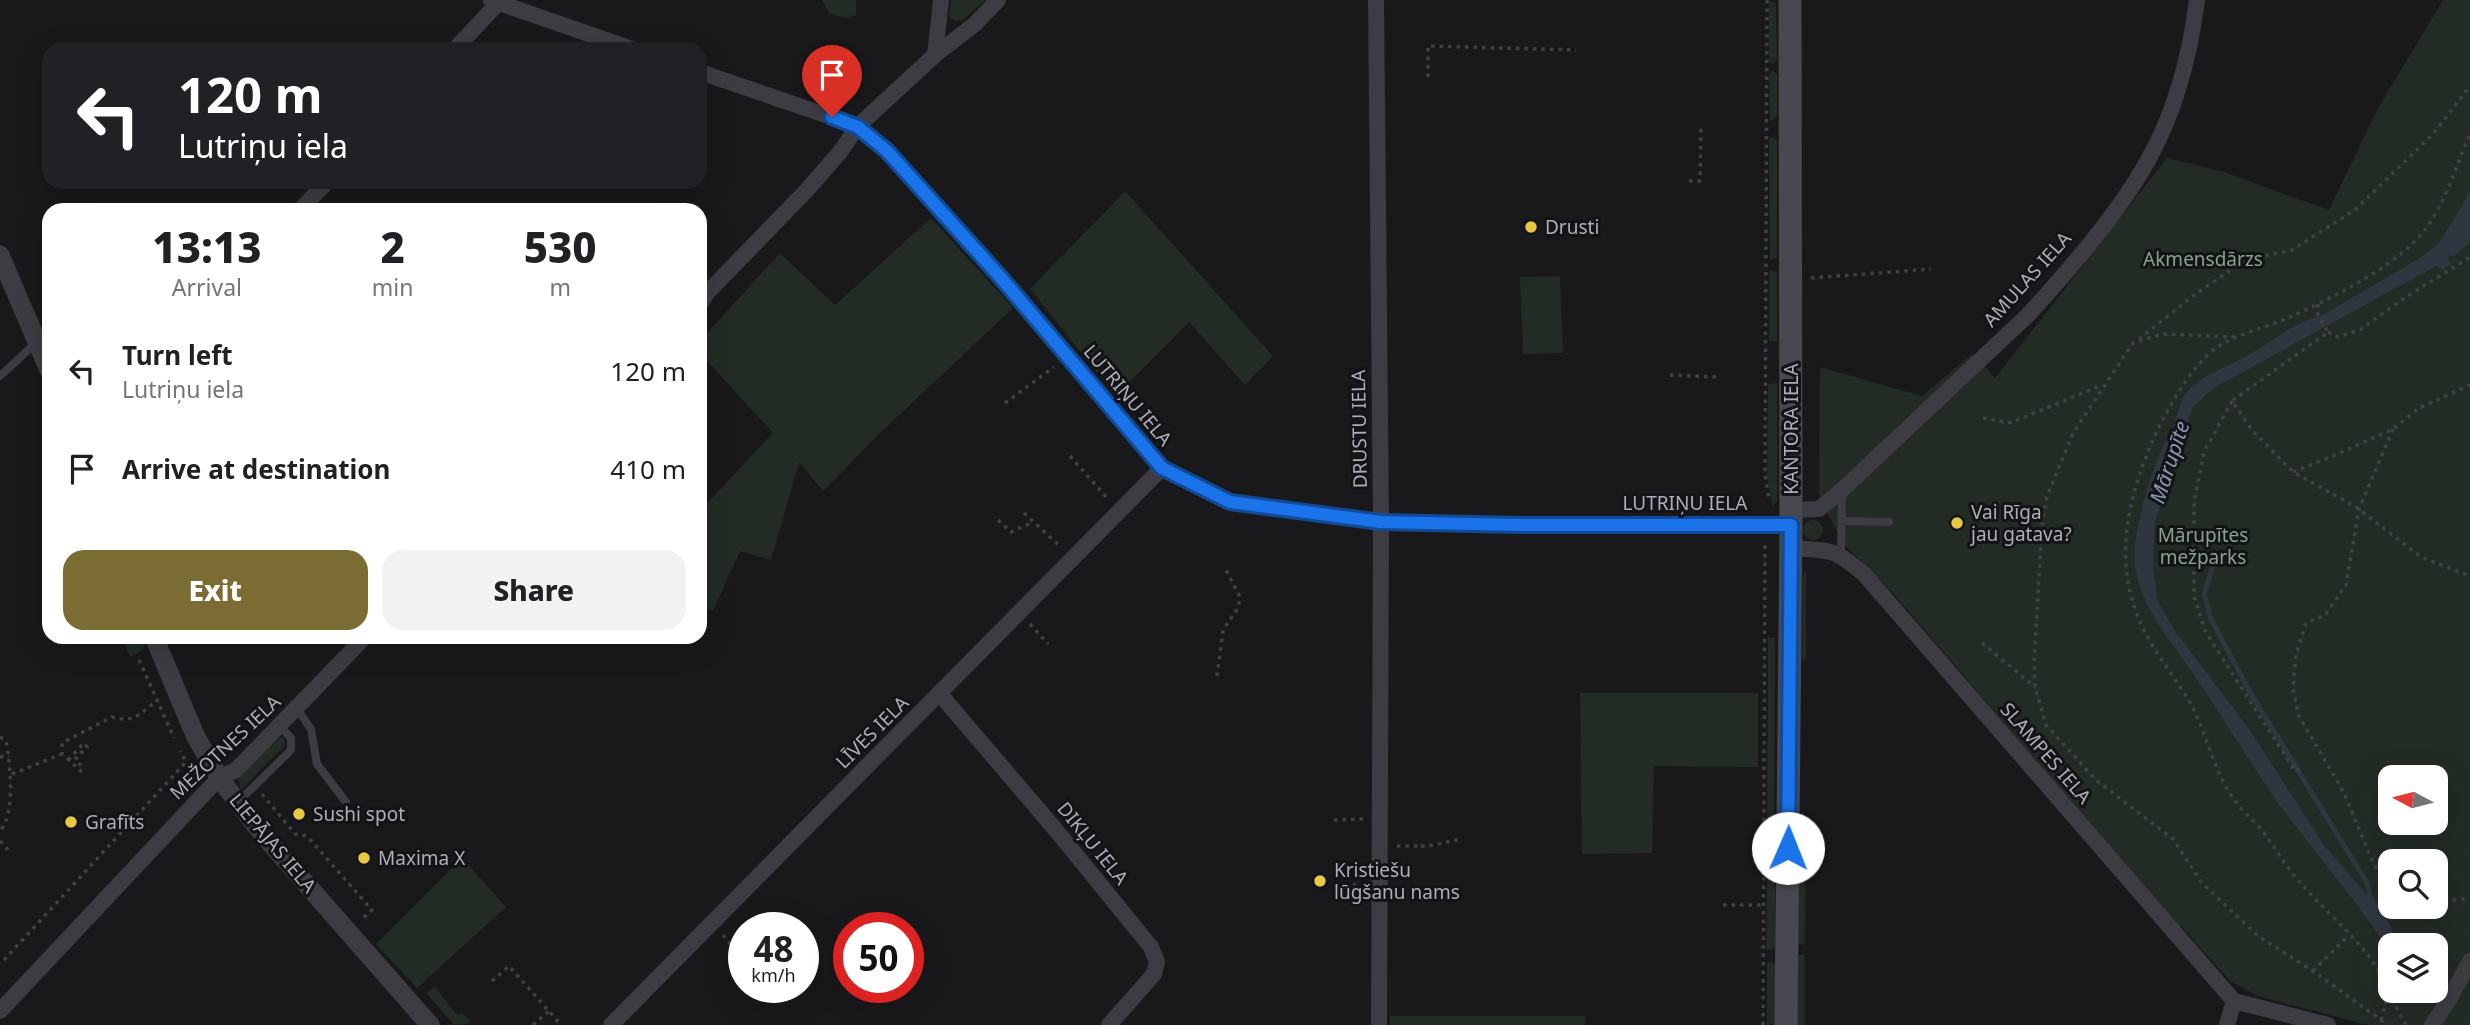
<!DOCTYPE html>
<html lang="en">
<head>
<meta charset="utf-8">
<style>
	:root { --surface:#fff; --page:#f2f2f2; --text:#202124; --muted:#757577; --accent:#7a6c32 }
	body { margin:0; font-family:"Noto Sans",sans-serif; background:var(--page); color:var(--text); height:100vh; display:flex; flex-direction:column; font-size:26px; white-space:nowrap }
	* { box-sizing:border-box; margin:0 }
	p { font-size:23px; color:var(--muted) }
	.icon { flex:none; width:38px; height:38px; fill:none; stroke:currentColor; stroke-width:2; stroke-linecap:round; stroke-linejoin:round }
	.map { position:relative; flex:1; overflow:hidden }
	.panel { position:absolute; left:42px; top:203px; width:665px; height:441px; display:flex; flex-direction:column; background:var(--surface); border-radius:21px; box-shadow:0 7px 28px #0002 }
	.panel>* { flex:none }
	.guide { position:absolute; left:42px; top:42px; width:665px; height:147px; border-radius:21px; box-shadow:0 7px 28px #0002; background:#202124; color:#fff; overflow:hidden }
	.needle { width:46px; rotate:277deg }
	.controls { position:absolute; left:2378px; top:765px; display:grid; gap:14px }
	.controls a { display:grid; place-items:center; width:70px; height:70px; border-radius:14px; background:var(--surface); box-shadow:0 7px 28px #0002; font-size:35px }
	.speed { position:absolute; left:728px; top:912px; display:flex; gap:14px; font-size:35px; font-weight:700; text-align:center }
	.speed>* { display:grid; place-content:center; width:91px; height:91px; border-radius:50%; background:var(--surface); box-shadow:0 7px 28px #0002; line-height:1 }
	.speed small { font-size:18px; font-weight:400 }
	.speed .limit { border:10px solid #d22; background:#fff; color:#111 }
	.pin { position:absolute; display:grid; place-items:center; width:60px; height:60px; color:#fff; margin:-72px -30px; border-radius:50% 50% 50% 0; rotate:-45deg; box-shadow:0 0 7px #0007 }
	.pin .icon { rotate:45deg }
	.me { position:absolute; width:77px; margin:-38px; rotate:1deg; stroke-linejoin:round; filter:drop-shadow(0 0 5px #0008) }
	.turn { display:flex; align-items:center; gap:24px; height:147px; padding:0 21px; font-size:32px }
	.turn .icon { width:91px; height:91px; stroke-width:2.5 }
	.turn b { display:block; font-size:49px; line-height:60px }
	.eta { display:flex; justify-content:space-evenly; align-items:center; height:119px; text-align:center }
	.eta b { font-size:42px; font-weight:800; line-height:49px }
	.action { display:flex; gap:14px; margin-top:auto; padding:14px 21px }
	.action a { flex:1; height:80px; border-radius:21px; background:var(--accent); color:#fff; font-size:28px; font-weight:800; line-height:80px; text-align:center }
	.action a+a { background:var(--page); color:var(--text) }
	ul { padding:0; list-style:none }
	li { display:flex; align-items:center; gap:21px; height:98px; padding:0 21px }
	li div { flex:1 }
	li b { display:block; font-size:26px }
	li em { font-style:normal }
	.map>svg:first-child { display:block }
	.green { fill:#232b25; fill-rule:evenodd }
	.water { fill:#30363f }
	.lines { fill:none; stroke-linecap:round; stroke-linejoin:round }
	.stream { stroke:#30363f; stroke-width:5 }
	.path { stroke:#404147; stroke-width:3.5; stroke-dasharray:3.5 5; stroke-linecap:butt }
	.service { stroke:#3c3c42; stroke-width:8 }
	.minor { stroke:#3c3c42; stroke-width:16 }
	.tertiary { stroke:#3c3c42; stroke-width:19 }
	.secondary { stroke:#484950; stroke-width:23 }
	.route-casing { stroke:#114b97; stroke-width:18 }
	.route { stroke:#1a73e8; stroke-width:12 }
	.poi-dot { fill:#e8c844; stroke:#141416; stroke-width:2.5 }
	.labels { text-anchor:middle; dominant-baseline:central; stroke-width:6; stroke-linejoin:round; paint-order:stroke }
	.poi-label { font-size:19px; fill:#acafba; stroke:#141416; text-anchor:start }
	.park-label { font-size:19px; fill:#85a48b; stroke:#141416 }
	.street-label { font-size:19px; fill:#acafba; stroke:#141416 }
	.water-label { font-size:21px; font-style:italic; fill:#8697b2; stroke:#141416 }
</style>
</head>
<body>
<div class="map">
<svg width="2470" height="1025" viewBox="0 0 2470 1025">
	<rect width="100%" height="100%" fill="#19191b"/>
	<!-- green -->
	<g class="green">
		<path d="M822,0H856V15L847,18L830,14Z"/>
		<path d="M951,0H985L963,20L955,21L949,16Z"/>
		<path d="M2443,0H2470V1025H2368L2258,996L2230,981L2181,926L2179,927L1892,592L1842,542L1819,495L1820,367L1922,396L1973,353L1995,378L2167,158L2224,172L2329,210L2378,108ZM2390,777H2436V822H2390ZM2390,861H2436V906H2390ZM2390,945H2436V990H2390Z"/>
		<path d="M1769,1L1776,3L1777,60L1773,64L1769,62Z"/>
		<path d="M1772,71L1777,74V116L1770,122L1769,75Z"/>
		<path d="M1769,138H1774L1777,141V258L1770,260Z"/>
		<path d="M1125,191L1273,356L1245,385L1189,322L1116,396L1030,289Z"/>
		<path d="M931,218L1013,308L879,434L823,491L799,462L771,560L740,551L713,611L700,607V511L773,433L700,353V341L780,253L835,305Z"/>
		<path d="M1769,270L1777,272V341H1769Z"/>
		<path d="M1560,276L1563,353L1523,354L1520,277Z"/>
		<path d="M1777,383V502L1772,506L1767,474L1768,384Z"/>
		<circle cx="1813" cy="530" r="10"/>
		<path d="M1806,569V659H1802L1803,574Z"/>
		<path d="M122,637H145L146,641L143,650L130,657Z"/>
		<path d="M1768,637L1775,638L1774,819L1767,821Z"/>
		<path d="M1580,693H1758V767L1654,766L1652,853L1582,854Z"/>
		<path d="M280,737L284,738L285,745L241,790L238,778Z"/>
		<path d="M1802,820L1806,821L1805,945L1797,944V863Z"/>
		<path d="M1767,830H1775V861L1771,863L1767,861Z"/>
		<path d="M462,858L506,907L417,988L376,944Z"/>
		<path d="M1767,875H1775V949L1766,950Z"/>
		<path d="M1796,955H1805V1025H1797Z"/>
		<path d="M1767,962L1775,963V1023L1767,1025Z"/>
		<path d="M435,987L457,1015L462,1013L472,1023L454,1025L426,993Z"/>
		<rect x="1390" y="1016" width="195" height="9"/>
	</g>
	<!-- water -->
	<path class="water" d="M2470,188V243L2455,255L2448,257L2450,265L2443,270L2436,266L2212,389L2193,407L2172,466L2154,526L2153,567L2158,602L2175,631L2249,729L2324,845L2367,895L2370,892L2373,896L2401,945H2390V952C2356,899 2313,851 2276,800C2247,758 2221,714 2192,672C2169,638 2141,608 2135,566C2131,531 2154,461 2171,430C2177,419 2178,405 2185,395C2200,375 2225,368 2247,356C2271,343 2293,322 2321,316L2420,258L2439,243L2465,201Z"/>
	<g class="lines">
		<!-- stream -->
		<path class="stream" d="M2217,554L2204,594L2211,619L2250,692L2367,883L2370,896"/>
		<!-- path -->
		<g class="path">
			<path d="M1767,0L1765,474L1769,499"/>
			<path d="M1428,77V46L1576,50"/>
			<path d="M1689,181H1700L1701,129"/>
			<path d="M1811,278L1931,269"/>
			<path d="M2318,304V315L2328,332L2232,401L2252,430L2293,472L2356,507L2421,557L2470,576"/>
			<path d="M2328,332L2338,337L2361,329L2403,299L2470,257"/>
			<path d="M2235,337L2162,334L2133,343L2073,433L2047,496L2042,525L2034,662L2035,687L2046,725L2096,780L2173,839L2202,883L2258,936L2313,971L2388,1025"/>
			<path d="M2139,339L2193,296L2245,260L2292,250L2355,210L2434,133L2470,86"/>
			<path d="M1670,375L1716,377"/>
			<path d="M2232,401L2204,452L2194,502V596L2205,631L2295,771L2304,766"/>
			<path d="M1005,403L1054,367"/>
			<path d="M1983,418L2010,423L2102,385"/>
			<path d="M1070,456L1108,499"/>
			<path d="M2293,472L2340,453L2393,429L2419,408L2470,385"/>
			<path d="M1024,513L1061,547"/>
			<path d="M998,520L1011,532L1033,522"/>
			<path d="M1030,624L1048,644"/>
			<path d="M1982,643L2035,687"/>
			<path d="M139,660L174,738"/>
			<path d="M1217,676L1223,630L1238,608L1240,597L1226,570"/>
			<path d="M0,737L6,741C10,763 16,813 0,831"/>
			<path d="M0,757L9,756"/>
			<path d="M68,760L84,743L87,747L76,758L81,763L77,767"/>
			<path d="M82,772L62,754V743L112,717C134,723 138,715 155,702"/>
			<path d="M12,774L62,754"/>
			<path d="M262,794L295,834L307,836L372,910L362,919"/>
			<path d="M1334,820L1363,819"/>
			<path d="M0,841L9,851"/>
			<path d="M1397,846H1421V844"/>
			<path d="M1421,846C1436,846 1448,841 1463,839"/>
			<path d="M1353,885H1365"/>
			<path d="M2389,891L2371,858L2344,793L2299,716L2293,689L2296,654L2306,623L2325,615L2346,585L2359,509L2393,429"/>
			<path d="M2436,903L2470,898"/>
			<path d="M1723,905H1763"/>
			<path d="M723,935L744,961"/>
			<path d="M4,960L186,762L180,751"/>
			<path d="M2313,971L2348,936"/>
			<path d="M492,981L509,966L561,1025"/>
			<path d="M2381,1020L2389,991"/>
			<path d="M533,1025L549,1011"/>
			<path d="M1763,1025L1765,541"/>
			<path d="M2406,1025C2392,1002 2385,977 2368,955C2347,929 2320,906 2298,880C2284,864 2274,846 2261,829C2251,818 2239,808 2231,795C2213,768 2207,735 2192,706C2176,678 2154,653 2141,624C2113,562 2127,501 2152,442C2164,414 2191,366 2216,348C2238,333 2266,328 2290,317C2332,298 2400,265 2427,227C2447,199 2456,165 2470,134"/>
		</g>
		<!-- service -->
		<g class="service">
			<path d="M0,376L37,342"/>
			<path d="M1842,521L1889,522"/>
			<path d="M1841,555L1842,492"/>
			<path d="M297,709L311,729L317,764L346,802"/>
			<path d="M238,802L291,750V738L280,726"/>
		</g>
		<!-- minor -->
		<g class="minor">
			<path d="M491,0L632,49"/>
			<path d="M1376,0L1381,522L1379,1025"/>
			<path d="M455,49L501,0"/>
			<path d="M935,55L941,0"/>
			<path d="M700,72L858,126L887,151L1002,279L1162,468L1229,502L1381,522L1521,525H1791"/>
			<path d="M300,210L327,182"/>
			<path d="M700,304L707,293L806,191L840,152L858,126L935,55L975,24L998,0"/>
			<path d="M1791,510L1819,509L1842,490L2029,314C2069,270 2118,214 2147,162C2175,113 2190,55 2197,0"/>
			<path d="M1791,548C1832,551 1832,547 1864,574L2234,1001L2227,1025"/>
			<path d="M939,693L1055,829L1151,947L1157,962L1154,974L1109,1025"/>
			<path d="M2234,1001L2328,1025"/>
			<path d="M0,1011L219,778L236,770L365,637"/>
			<path d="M611,1025L1162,468"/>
			<path d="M2432,1025L2450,998L2470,961"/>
		</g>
		<!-- tertiary -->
		<g class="tertiary">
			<path d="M0,255L49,370"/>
			<path d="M154,637L195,735L219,778L265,837L430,1025"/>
		</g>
		<!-- secondary -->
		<path class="secondary" d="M1786,1025L1791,525L1790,0"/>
	</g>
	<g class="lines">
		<!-- route casing -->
		<g class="route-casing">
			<path id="route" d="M832,117L858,127L887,151L1002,279L1162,468L1230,502L1381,522L1521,525H1791L1788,848"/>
		</g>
		<!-- route -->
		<use href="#route" class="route"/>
	</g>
	<!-- markers -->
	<g class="poi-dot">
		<circle cx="1531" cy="227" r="7"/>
		<circle cx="1957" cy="523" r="7"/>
		<circle cx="299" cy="814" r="7"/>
		<circle cx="71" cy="822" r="7"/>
		<circle cx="364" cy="858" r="7"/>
		<circle cx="1320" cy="881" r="7"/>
	</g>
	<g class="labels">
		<!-- poi labels -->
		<g class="poi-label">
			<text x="1545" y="227">Drusti</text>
			<text x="1971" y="512">Vai Rīga<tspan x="1971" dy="22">jau gatava?</tspan></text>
			<text x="313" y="814">Sushi spot</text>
			<text x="85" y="822">Grafīts</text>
			<text x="378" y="858">Maxima X</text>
			<text x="1334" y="870">Kristiešu<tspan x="1334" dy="22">lūgšanu nams</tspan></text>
		</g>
		<!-- park labels -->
		<g class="park-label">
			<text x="2203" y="259">Akmensdārzs</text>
			<text x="2203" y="535">Mārupītes<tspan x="2203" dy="22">mežparks</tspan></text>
		</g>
		<!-- street labels -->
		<g class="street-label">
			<text transform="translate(2027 279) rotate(-48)">AMULAS IELA</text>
			<text transform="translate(1128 395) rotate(50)">LUTRIŅU IELA</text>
			<text transform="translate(1359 429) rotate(-91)">DRUSTU IELA</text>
			<text transform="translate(1791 429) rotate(-90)">KANTORA IELA</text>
			<text x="1685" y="503">LUTRIŅU IELA</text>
			<text transform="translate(872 732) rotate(-45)">LĪVES IELA</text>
			<text transform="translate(225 747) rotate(-43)">MEŽOTNES IELA</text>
			<text transform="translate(2046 753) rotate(49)">SLAMPES IELA</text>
			<text transform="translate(273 843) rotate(50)">LIEPĀJAS IELA</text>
			<text transform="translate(1093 843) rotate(51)">DIKĻU IELA</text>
		</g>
		<!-- water labels -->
		<g class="water-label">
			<text transform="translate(2169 462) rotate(-72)">Mārupīte</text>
		</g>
	</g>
</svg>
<div class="controls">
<a><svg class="needle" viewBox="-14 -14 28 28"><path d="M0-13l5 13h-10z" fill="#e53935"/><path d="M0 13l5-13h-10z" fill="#757577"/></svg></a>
<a><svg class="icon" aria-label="search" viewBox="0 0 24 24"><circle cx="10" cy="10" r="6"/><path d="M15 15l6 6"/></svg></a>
<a><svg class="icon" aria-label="layers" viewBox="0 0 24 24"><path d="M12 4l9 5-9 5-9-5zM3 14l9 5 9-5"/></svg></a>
</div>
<div class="speed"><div>48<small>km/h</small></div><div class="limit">50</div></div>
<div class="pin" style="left:832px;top:117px;background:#d93025"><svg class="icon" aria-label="arrive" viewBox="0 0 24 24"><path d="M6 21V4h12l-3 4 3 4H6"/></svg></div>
<svg class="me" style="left:1788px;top:848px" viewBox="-20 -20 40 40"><circle r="19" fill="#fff"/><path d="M0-13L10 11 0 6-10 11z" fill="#1a73e8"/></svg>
<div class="guide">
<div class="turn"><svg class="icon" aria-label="left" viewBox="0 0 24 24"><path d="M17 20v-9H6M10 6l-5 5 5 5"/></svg><div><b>120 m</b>Lutriņu iela</div></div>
</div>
<section class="panel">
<div class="eta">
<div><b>13:13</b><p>Arrival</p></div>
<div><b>2</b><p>min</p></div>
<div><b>530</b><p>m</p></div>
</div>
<ul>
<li><svg class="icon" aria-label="left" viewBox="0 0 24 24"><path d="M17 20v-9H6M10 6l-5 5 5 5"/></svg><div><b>Turn left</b><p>Lutriņu iela</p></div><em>120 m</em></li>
<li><svg class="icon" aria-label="arrive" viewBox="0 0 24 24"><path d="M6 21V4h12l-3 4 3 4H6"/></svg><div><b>Arrive at destination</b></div><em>410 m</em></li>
</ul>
<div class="action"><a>Exit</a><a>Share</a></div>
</section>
</div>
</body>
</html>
